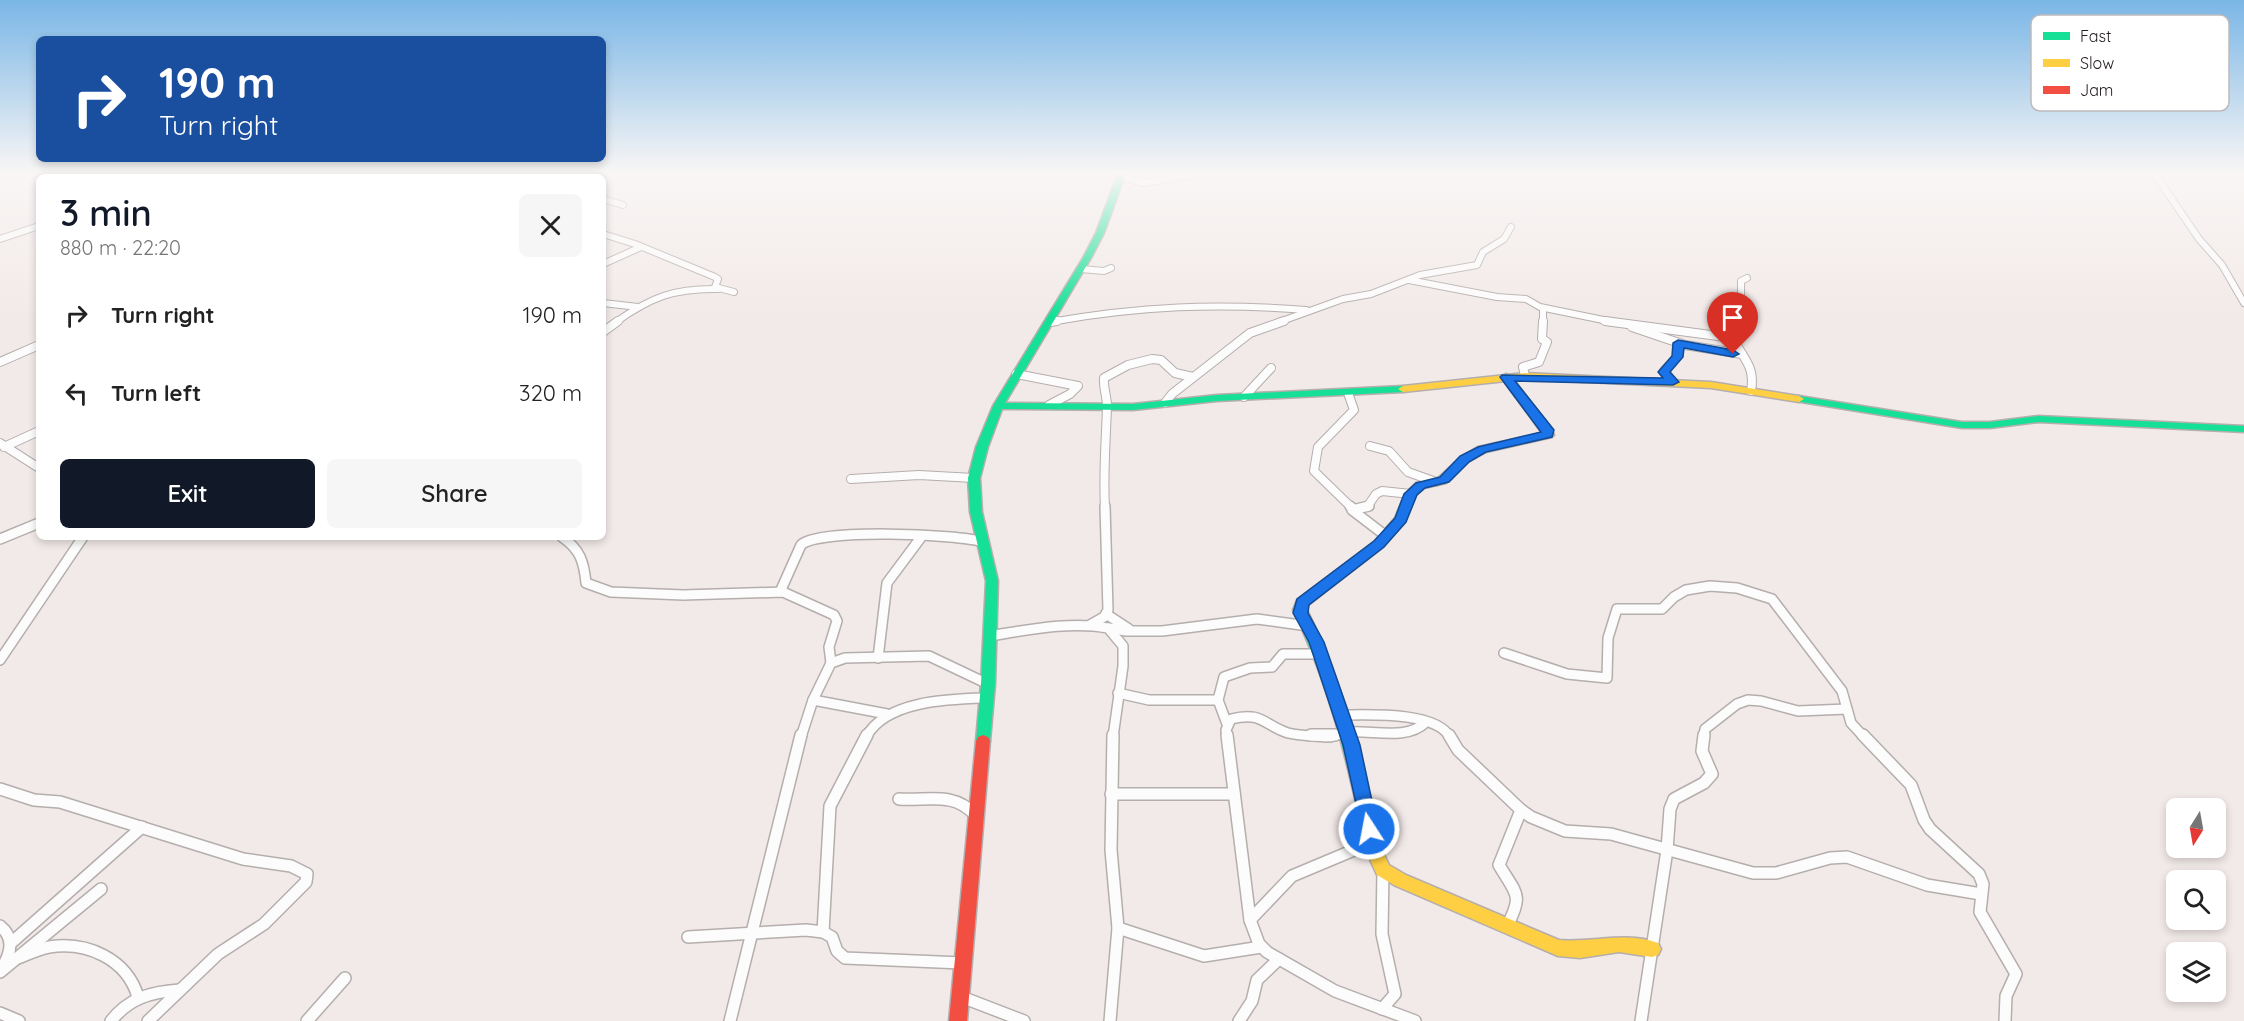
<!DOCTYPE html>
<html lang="en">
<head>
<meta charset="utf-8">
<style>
	:root { --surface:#fff; --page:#f6f6f6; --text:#222; --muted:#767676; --accent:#111827 }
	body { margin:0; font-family:Quicksand,sans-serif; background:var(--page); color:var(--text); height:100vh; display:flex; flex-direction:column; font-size:22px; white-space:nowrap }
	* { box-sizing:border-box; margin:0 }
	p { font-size:20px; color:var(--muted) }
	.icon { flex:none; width:33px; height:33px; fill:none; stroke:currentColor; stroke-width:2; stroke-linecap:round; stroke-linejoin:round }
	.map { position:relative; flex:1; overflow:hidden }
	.panel { position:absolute; left:36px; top:174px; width:570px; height:366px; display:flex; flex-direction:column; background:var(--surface); border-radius:9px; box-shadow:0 3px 9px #0003 }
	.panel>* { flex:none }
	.hud { position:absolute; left:36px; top:36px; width:570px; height:126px; border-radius:9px; box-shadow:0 3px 9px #0003; background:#1a4fa0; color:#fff; overflow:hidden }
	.needle { width:39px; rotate:191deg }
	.controls { position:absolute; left:2166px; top:798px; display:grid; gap:12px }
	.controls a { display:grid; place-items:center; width:60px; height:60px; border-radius:9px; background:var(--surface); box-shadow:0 3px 9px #0003; font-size:30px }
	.pin { position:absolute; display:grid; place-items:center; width:51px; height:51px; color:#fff; margin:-62px -26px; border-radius:50% 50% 50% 0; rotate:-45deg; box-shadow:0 0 6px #0007 }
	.pin .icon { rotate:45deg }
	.me { position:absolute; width:66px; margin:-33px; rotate:349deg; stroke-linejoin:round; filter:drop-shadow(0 0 4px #0008) }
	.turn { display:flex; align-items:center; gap:21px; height:126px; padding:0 24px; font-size:27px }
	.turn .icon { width:78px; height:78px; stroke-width:2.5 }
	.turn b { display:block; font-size:42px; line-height:51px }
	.round { display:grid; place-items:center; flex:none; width:63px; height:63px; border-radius:9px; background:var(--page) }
	.overview { display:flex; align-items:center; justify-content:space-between; height:102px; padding:0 24px }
	h1 { font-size:36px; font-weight:600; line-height:45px; color:var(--accent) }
	.cta { display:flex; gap:12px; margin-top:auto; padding:12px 24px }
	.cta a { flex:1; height:69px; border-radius:9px; background:var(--accent); color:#fff; font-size:24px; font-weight:600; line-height:69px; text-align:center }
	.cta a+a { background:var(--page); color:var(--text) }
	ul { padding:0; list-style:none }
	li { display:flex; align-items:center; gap:18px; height:78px; padding:0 24px }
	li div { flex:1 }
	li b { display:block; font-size:22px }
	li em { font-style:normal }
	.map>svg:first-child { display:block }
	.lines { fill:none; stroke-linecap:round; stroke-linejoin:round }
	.street-far3-casing { stroke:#b4aead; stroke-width:8 }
	.street-far2-casing { stroke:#b4aead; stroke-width:10 }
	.street-far1-casing { stroke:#b4aead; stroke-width:12 }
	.street-casing { stroke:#b4aead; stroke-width:14 }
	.fast-casing { stroke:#b4aead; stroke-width:3 }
	.slow-casing { stroke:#b4aead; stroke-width:3 }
	.jam-casing { stroke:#b4aead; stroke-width:3 }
	.street-far3 { stroke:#fdfcfc; stroke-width:6 }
	.street-far2 { stroke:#fdfcfc; stroke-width:8 }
	.street-far1 { stroke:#fdfcfc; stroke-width:9 }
	.street { stroke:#fdfcfc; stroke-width:11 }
	.fast { fill:#16e098; fill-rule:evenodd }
	.slow { fill:#ffcf43; fill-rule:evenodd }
	.jam { fill:#f24e42; fill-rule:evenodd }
	.route { fill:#1a73e8; stroke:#114b97; stroke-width:1.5 }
	.key { fill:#fff; stroke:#bdbbbb; stroke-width:1.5 }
	.key-label { font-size:16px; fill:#221d1c }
</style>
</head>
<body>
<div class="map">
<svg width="2244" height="1021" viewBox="0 0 2244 1021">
	<rect width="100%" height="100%" fill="#f2eae8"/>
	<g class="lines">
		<!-- street-far3 casing -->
		<g class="street-far3-casing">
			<g id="street-far3">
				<path d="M291,173L301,177"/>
				<path d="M502,173L503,177"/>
				<path d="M510,173L527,177"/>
				<path d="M2154,173L2199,239L2222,265L2244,303"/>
				<path d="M194,177L208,173"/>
				<path d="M420,177L430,173"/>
				<path d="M1120,177L1144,183L1203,173"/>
				<path d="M603,199L623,205"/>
				<path d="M603,234L635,244L715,277L718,279L715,287L734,292"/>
				<path d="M0,239L39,226"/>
				<path d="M603,264L641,247"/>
				<path d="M1081,269L1104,271L1111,268"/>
				<path d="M1409,280L1497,297L1526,299L1540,307L1613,322"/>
				<path d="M603,303L638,307"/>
				<path d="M1543,308V322"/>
				<path d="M616,322C651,297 675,288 718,289"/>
				<path d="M1050,322C1141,306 1214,303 1306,310"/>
				<path d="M1279,322L1343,299L1371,294L1420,275L1477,265L1483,252L1504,239L1511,227"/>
				<path d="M1736,322L1741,301V281L1747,278"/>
			</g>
		</g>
		<!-- street-far2 casing -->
		<g class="street-far2-casing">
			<g id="street-far2">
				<path d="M1605,321L1733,338"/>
				<path d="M1736,321L1732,335C1741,358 1756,364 1751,391"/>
				<path d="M1050,322L1057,321"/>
				<path d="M1632,327L1685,345L1742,354"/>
				<path d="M603,332L618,321"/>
				<path d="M0,362L39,345"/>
				<path d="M1016,374L1078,386L1070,394L1049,405"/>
				<path d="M1525,376L1523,367L1539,362L1547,342L1542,339L1543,321"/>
				<path d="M1673,382L1664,371L1677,357L1678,343"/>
				<path d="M1348,393L1354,410L1318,447L1314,471L1351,507"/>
				<path d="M1244,397L1271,368"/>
				<path d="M1165,403L1172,394L1250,333L1284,321"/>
				<path d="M0,443L39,468"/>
				<path d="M1370,446L1389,451L1408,472L1436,482"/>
				<path d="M4,447L39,431"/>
				<path d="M851,479L919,475L974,478"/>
				<path d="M1105,507C1103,473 1106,440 1107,406C1107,396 1103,388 1104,378L1128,365L1152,359L1161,360L1175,373L1193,377"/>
				<path d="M1367,507L1376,494L1382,491L1411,494"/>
			</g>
		</g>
		<!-- street-far1 casing -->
		<g class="street-far1-casing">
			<g id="street-far1">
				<path d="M1350,506L1353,509"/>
				<path d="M1369,506L1352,510L1386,536"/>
				<path d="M562,537C580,549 584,562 586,583L611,592L683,595L783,592L834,615L837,621L829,647L831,663"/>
				<path d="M0,539L39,523"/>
				<path d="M780,592L801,545C819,528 958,534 984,542"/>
				<path d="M1106,614L1129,629"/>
				<path d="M1090,625L1104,617L1108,610L1105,506"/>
				<path d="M1109,628L1126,631H1162L1257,619L1308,626"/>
				<path d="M989,636C1028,630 1069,621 1108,628L1123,646V666L1113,737"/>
				<path d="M1504,653L1567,674L1607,678L1608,638L1617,609H1662L1674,597L1686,590L1710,586L1737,588L1772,599L1842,691L1851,723L1864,737"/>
				<path d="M878,658L887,583L922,536"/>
				<path d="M0,660L83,537"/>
				<path d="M1118,693L1149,700H1218"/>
				<path d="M813,700L887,714"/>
				<path d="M1341,715C1368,715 1435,711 1450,737"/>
				<path d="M1227,724L1218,700L1224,677L1250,668L1272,667L1283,654H1321"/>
				<path d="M801,737L813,700L831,663L845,658L929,656L988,684"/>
				<path d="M866,737C886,700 950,699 987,698"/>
				<path d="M1227,737L1226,730L1231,719C1263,711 1263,725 1288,733C1300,736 1314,736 1326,737"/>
				<path d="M1330,737C1336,735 1342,733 1348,732C1373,730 1407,741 1426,722"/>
				<path d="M1704,737L1705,729L1737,704L1748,700L1761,701L1798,711L1847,709"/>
			</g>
		</g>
		<!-- street casing -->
		<g class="street-casing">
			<g id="street">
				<path d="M1227,735L1250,920L1259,944L1267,952L1335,991L1415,1021"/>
				<path d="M1311,735H1335"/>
				<path d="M1449,735L1458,750L1521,810L1531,817L1565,831L1611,834L1753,873H1776L1830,858L1847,857L1927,885L1981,894"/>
				<path d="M1863,735L1911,785L1924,820L1930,829L1979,874L1983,884L1980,912L2016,974L2006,996L2005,1021"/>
				<path d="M0,789L34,800L60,802L243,859L291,866L307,874L306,882L264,924L218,954L148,1021"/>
				<path d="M1111,794H1234"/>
				<path d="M899,799C927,801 954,791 975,815"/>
				<path d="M1250,920L1292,876L1354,850L1369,830"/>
				<path d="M0,926C15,938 11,953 2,968"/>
				<path d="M1507,926C1524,894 1516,894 1499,865L1521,810"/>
				<path d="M1118,928L1204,956L1261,947"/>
				<path d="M823,932L830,806L867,735"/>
				<path d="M688,937L806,930L823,932L832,937L837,951L845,958L962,963"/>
				<path d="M11,943L142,827"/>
				<path d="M18,958C28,954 38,949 49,947C87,941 127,959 138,997"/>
				<path d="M0,972L101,889"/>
				<path d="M959,996L1024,1021"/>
				<path d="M1382,1009L1395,994L1382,934L1383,870"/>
				<path d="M0,1013L19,1021"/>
				<path d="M111,1021C129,998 151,992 179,990"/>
				<path d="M307,1021L345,978"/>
				<path d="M730,1021L801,735"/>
				<path d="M1110,1021L1118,928L1111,850L1113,735"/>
				<path d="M1239,1021L1252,1001L1257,980L1279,959"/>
				<path d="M1641,1021L1667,850L1670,809L1674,799L1704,783L1712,774L1702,751L1704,735"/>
			</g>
		</g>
		<!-- fast casing -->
		<g class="fast-casing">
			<g id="fast">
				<path d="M1118,173H1126L1104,233L1091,258L1005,403L1133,404L1217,395L1403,386L1408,389L1403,392L1217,401L1133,410L1002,409L988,447L980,478L982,512L998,581L995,684L990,741L988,745L983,747L978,745L976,741L981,684L986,581L970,512L968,478L976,447L993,406L1083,258L1096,233Z"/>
				<path d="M1506,374L1510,375L1551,428L1554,435L1552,437L1486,452L1469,461L1446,483L1424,488L1416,495L1405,522L1383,547L1308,605L1307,610C1345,687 1364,769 1383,853L1381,858L1375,860L1369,858L1367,853C1349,769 1331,687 1293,610L1297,600L1375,541L1395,518L1405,494L1416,483L1438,478L1461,457L1478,447L1542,433L1501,377Z"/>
				<path d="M1799,396L1962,422H1990L2039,416L2244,426V432L2039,422L1990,428H1962L1795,401L1794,399L1795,397Z"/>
			</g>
		</g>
		<!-- slow casing -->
		<g class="slow-casing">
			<g id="slow">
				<path d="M1525,373L1711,382L1799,396L1804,399L1799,402L1711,388L1525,379L1403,392L1398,389L1403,386Z"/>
				<path d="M1375,846L1381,848L1389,865L1406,875L1559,940C1593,943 1625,931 1658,943L1661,949L1658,955L1652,957L1619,952L1580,958L1558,956L1394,885L1377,875L1367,853L1369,848Z"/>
			</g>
		</g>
		<!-- jam casing -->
		<g class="jam-casing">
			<path id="jam" d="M983,735L988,737L990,741L967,1021H949L976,741L978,737Z"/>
		</g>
		<!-- street-far3 -->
		<use href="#street-far3" class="street-far3"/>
		<!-- street-far2 -->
		<use href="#street-far2" class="street-far2"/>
		<!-- street-far1 -->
		<use href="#street-far1" class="street-far1"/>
		<!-- street -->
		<use href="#street" class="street"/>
		<!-- fast -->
		<use href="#fast" class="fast"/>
		<!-- slow -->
		<use href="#slow" class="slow"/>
		<!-- jam -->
		<use href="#jam" class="jam"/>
	</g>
	<!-- sky -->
	<linearGradient id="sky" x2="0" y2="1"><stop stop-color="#7ab6e6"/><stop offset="0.55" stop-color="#f9f6f5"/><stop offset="1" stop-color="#f9f6f5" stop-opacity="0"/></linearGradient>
	<rect width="2244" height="315" fill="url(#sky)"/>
	<!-- route -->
	<path class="route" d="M1678,340L1733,350L1739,354L1733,357L1684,348L1683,357L1670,372L1679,382L1673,385L1515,381L1554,430L1552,437L1486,452L1469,462L1449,482L1425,488L1417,495L1406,522L1384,547L1309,605L1308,613L1324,642L1360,745L1378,829L1376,835L1369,837L1363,835L1343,745L1309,642L1293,613L1297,599L1374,541L1395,518L1404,494L1416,483L1440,477L1460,456L1478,447L1541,432L1500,377L1502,375L1663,378L1658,372L1672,356L1673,343Z"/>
	<!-- legend -->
	<rect x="2031" y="15" width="198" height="96" rx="9" class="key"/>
	<rect x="2043" y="32" width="27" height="8" fill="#16e098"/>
	<rect x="2043" y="59" width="27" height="8" fill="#ffcf43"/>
	<rect x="2043" y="86" width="27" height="8" fill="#f24e42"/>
	<g class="key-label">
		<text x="2080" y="42">Fast</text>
		<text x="2080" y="69">Slow</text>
		<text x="2080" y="96">Jam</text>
	</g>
</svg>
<div class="controls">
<a><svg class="needle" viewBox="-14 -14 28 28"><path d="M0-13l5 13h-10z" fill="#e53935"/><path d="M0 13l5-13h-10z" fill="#767676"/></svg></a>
<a><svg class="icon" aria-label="search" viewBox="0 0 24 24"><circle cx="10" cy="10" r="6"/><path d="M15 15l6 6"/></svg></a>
<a><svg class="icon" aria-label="layers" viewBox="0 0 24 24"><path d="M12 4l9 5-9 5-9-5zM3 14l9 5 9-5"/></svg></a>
</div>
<div class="pin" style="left:1733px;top:354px;background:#d93025"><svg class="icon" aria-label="arrive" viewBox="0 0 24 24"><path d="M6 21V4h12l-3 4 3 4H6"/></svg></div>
<svg class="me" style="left:1369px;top:829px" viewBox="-20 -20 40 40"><circle r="17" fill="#1a73e8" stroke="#fff" stroke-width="3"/><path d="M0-11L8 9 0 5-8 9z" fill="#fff"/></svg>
<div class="hud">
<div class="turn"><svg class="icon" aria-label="right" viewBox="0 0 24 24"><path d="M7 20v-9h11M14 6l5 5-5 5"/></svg><div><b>190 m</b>Turn right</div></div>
</div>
<section class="panel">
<div class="overview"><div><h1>3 min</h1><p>880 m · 22:20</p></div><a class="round"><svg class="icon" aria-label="close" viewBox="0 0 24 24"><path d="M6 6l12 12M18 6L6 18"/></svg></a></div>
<ul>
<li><svg class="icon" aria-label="right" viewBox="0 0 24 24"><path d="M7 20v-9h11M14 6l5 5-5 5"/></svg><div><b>Turn right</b></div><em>190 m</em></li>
<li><svg class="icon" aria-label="left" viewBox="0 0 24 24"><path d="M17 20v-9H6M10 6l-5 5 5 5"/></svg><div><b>Turn left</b></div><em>320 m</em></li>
</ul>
<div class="cta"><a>Exit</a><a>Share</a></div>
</section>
</div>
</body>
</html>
